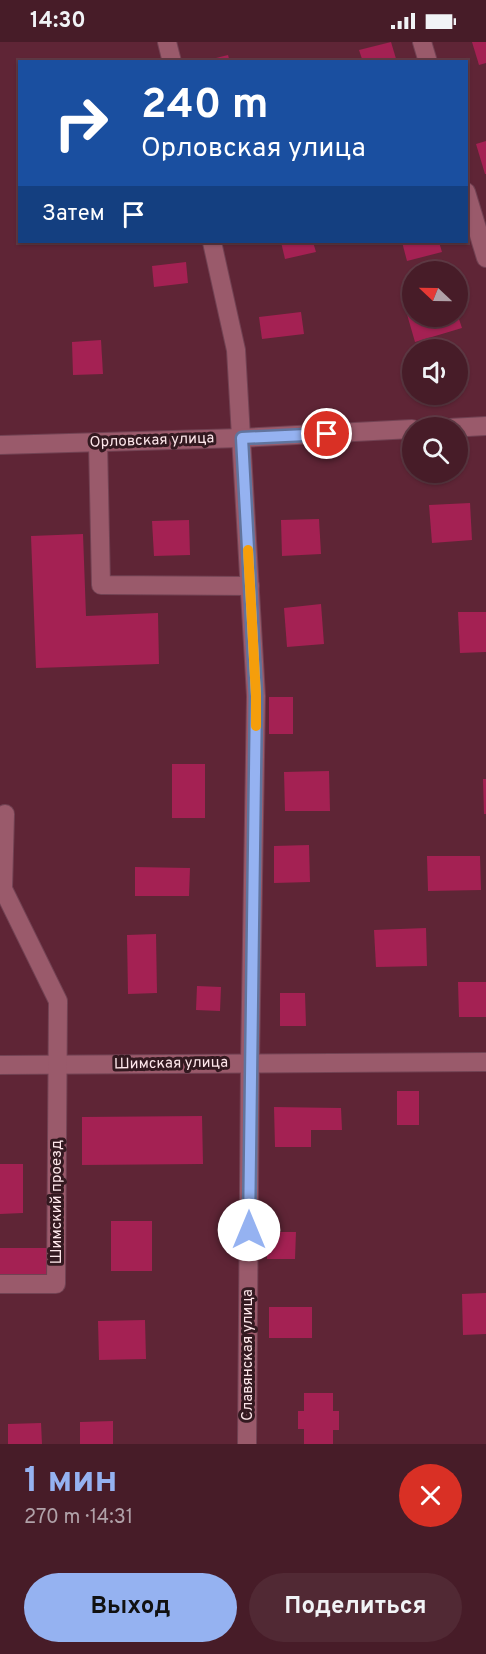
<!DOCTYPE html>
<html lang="ru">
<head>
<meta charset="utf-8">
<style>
	:root { --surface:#471c28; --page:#512934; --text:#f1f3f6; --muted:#b0a1a8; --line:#5f3a45; --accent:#95b2f1 }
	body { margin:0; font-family:Overpass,sans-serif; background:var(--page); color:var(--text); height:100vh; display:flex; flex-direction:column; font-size:22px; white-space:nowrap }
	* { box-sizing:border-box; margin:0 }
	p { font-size:20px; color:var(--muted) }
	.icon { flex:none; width:33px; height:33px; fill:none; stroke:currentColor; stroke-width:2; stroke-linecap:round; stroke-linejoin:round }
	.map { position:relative; height:1402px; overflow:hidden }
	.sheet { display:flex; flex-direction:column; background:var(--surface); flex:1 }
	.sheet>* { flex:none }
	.top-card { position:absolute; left:18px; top:18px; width:450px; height:183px; border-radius:0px; box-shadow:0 2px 4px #0004,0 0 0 2px var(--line); background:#1a4fa0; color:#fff; overflow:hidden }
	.needle { width:39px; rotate:292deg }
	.fabs { position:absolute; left:402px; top:219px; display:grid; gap:12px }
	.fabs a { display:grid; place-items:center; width:66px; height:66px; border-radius:50%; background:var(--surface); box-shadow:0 2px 4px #0004,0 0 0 2px var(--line); font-size:30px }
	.pin { position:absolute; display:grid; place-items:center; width:51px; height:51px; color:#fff; margin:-26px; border:3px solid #fff; border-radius:50%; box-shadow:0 2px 6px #0007 }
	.me { position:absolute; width:66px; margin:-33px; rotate:0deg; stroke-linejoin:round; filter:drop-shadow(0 0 4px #0008) }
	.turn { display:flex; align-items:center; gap:21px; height:126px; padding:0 24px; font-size:27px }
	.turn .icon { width:78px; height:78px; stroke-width:2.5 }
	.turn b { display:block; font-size:42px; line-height:51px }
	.then { display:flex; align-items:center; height:57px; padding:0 24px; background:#0003; gap:12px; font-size:22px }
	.round { display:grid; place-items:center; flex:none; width:63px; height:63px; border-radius:32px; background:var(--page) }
	.head { display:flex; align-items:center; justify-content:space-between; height:102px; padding:0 24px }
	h1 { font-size:36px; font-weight:700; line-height:45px; color:var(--accent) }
	.action { display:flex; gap:12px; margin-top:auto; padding:12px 24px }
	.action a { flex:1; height:69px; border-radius:36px; background:var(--accent); color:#111; font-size:24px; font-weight:700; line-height:69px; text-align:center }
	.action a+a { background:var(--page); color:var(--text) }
	.status { display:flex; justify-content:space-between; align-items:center; height:42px; padding:0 30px; background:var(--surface); direction:ltr }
	.status svg { height:16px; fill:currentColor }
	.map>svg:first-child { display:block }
	.building { fill:#a42153 }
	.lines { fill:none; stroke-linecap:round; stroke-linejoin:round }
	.minor-casing { stroke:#724253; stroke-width:20 }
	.minor { stroke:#9a5a6b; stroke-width:18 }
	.route-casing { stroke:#61749d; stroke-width:15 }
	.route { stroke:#95b2f1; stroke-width:10 }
	.slow { stroke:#f59e0b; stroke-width:10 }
	.labels { text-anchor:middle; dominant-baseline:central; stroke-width:6; stroke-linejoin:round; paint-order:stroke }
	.street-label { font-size:15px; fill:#fde6ea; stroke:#331920 }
</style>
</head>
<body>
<div class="status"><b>14:30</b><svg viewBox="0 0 49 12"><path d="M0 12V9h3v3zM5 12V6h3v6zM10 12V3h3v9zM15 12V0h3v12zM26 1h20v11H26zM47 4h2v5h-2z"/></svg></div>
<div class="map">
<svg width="486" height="1402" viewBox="0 0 486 1402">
	<rect width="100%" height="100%" fill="#5f2536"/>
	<!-- building -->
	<g class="building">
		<path d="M391,0L397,20H363L359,8Z"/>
		<path d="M472,0H486V21L479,23Z"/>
		<path d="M228,13L230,20H204V19Z"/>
		<path d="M486,99V132H485L476,102Z"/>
		<path d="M281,200H313L316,210L285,217Z"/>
		<path d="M402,200H439L442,210L407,219Z"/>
		<path d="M186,220L188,241L154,245L152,224Z"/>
		<path d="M412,260V274H458L462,286L415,300L404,262Z"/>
		<path d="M301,270L304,292L262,297L259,275Z"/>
		<path d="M101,298L103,332L73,333L72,300Z"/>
		<path d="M470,461L472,498L432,501L429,463Z"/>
		<path d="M319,477L321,512L282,514L281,478Z"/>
		<path d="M189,478L190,513L154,514L152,479Z"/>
		<path d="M83,492L86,574L158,571L159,622L36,626L31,494Z"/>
		<path d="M321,562L324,602L287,605L284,566Z"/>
		<path d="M458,570H486V610L460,611Z"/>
		<rect x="269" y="655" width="24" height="37"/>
		<rect x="172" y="722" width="33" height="54"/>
		<path d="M329,729L330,769H285L284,730Z"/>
		<path d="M483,737H486V772H484Z"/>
		<path d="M309,803L310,840L274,841V804Z"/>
		<path d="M427,814H480L481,848L428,849Z"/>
		<path d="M135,825L190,826L189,854H135Z"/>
		<path d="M426,886L427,924L376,925L374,888Z"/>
		<path d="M156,892L157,951L128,952L127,893Z"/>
		<path d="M458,940H486V975H459Z"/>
		<path d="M197,944L221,945L220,969L196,968Z"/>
		<path d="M280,951H305L306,984H280Z"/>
		<rect x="397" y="1049" width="22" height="34"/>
		<path d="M274,1065L341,1066L342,1088H311V1105H275Z"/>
		<path d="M202,1074L203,1122L82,1123V1075Z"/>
		<path d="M0,1122H23V1171L0,1172Z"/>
		<rect x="111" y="1179" width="41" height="50"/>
		<path d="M267,1190H296L295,1217H267Z"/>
		<rect x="0" y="1206" width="50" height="30"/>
		<path d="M486,1251V1292L463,1293L462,1252Z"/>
		<rect x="269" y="1265" width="43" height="31"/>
		<path d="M145,1278L146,1317L99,1318L98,1279Z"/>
		<path d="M304,1351H333V1369H339V1388H333V1402H304V1387H298V1369H304Z"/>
		<path d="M113,1379V1402H80V1380Z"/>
		<path d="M41,1381L42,1402H8V1382Z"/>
	</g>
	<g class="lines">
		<!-- minor casing -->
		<g class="minor-casing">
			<g id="minor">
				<path d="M167,0L172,20"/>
				<path d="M422,0L428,20"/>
				<path d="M466,150L486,216"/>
				<path d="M212,200L236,308L256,654L250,1021L247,1402"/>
				<path d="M449,386L486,384"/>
				<path d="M98,400L101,543L250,544"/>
				<path d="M0,403L241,396L412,387"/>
				<path d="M0,1023L486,1020"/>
				<path d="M0,1242H56L58,959L3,847L5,772"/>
			</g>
		</g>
		<!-- minor -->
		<use href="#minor" class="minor"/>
	</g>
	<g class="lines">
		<!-- route casing -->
		<g class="route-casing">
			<path id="route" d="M249,1188L256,654L242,396L327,392"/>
		</g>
		<!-- route -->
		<use href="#route" class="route"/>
		<!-- slow -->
		<path class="slow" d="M248,508L256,654V684"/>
	</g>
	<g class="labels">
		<!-- street labels -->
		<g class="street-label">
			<text transform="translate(152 399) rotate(-2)">Орловская улица</text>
			<text transform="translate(171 1022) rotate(-1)">Шимская улица</text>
			<text transform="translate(57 1160) rotate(-90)">Шимский проезд</text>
			<text transform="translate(248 1313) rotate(-90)">Славянская улица</text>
		</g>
	</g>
</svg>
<div class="fabs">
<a><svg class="needle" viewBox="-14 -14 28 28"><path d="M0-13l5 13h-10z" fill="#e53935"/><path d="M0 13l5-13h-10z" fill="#b0a1a8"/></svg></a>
<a><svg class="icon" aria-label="sound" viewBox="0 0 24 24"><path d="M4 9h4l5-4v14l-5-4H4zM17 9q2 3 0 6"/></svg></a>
<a><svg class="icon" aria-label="search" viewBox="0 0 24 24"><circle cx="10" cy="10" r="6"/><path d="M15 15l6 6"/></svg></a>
</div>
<div class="pin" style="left:327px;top:392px;background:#d93025"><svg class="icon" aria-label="arrive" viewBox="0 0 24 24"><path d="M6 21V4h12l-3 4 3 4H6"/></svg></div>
<svg class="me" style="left:249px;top:1188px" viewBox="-20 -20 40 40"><circle r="19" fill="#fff"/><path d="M0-13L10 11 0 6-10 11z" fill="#95b2f1"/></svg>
<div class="top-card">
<div class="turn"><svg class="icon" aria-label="right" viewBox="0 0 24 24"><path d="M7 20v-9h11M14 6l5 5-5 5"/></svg><div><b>240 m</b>Орловская улица</div></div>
<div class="then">Затем<svg class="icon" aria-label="arrive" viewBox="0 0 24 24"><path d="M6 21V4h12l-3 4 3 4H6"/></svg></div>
</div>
</div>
<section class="sheet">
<div class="head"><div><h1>1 мин</h1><p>270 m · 14:31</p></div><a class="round" style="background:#d93025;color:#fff"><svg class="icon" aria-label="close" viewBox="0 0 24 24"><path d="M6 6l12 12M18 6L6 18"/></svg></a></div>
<div class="action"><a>Выход</a><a>Поделиться</a></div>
</section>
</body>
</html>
